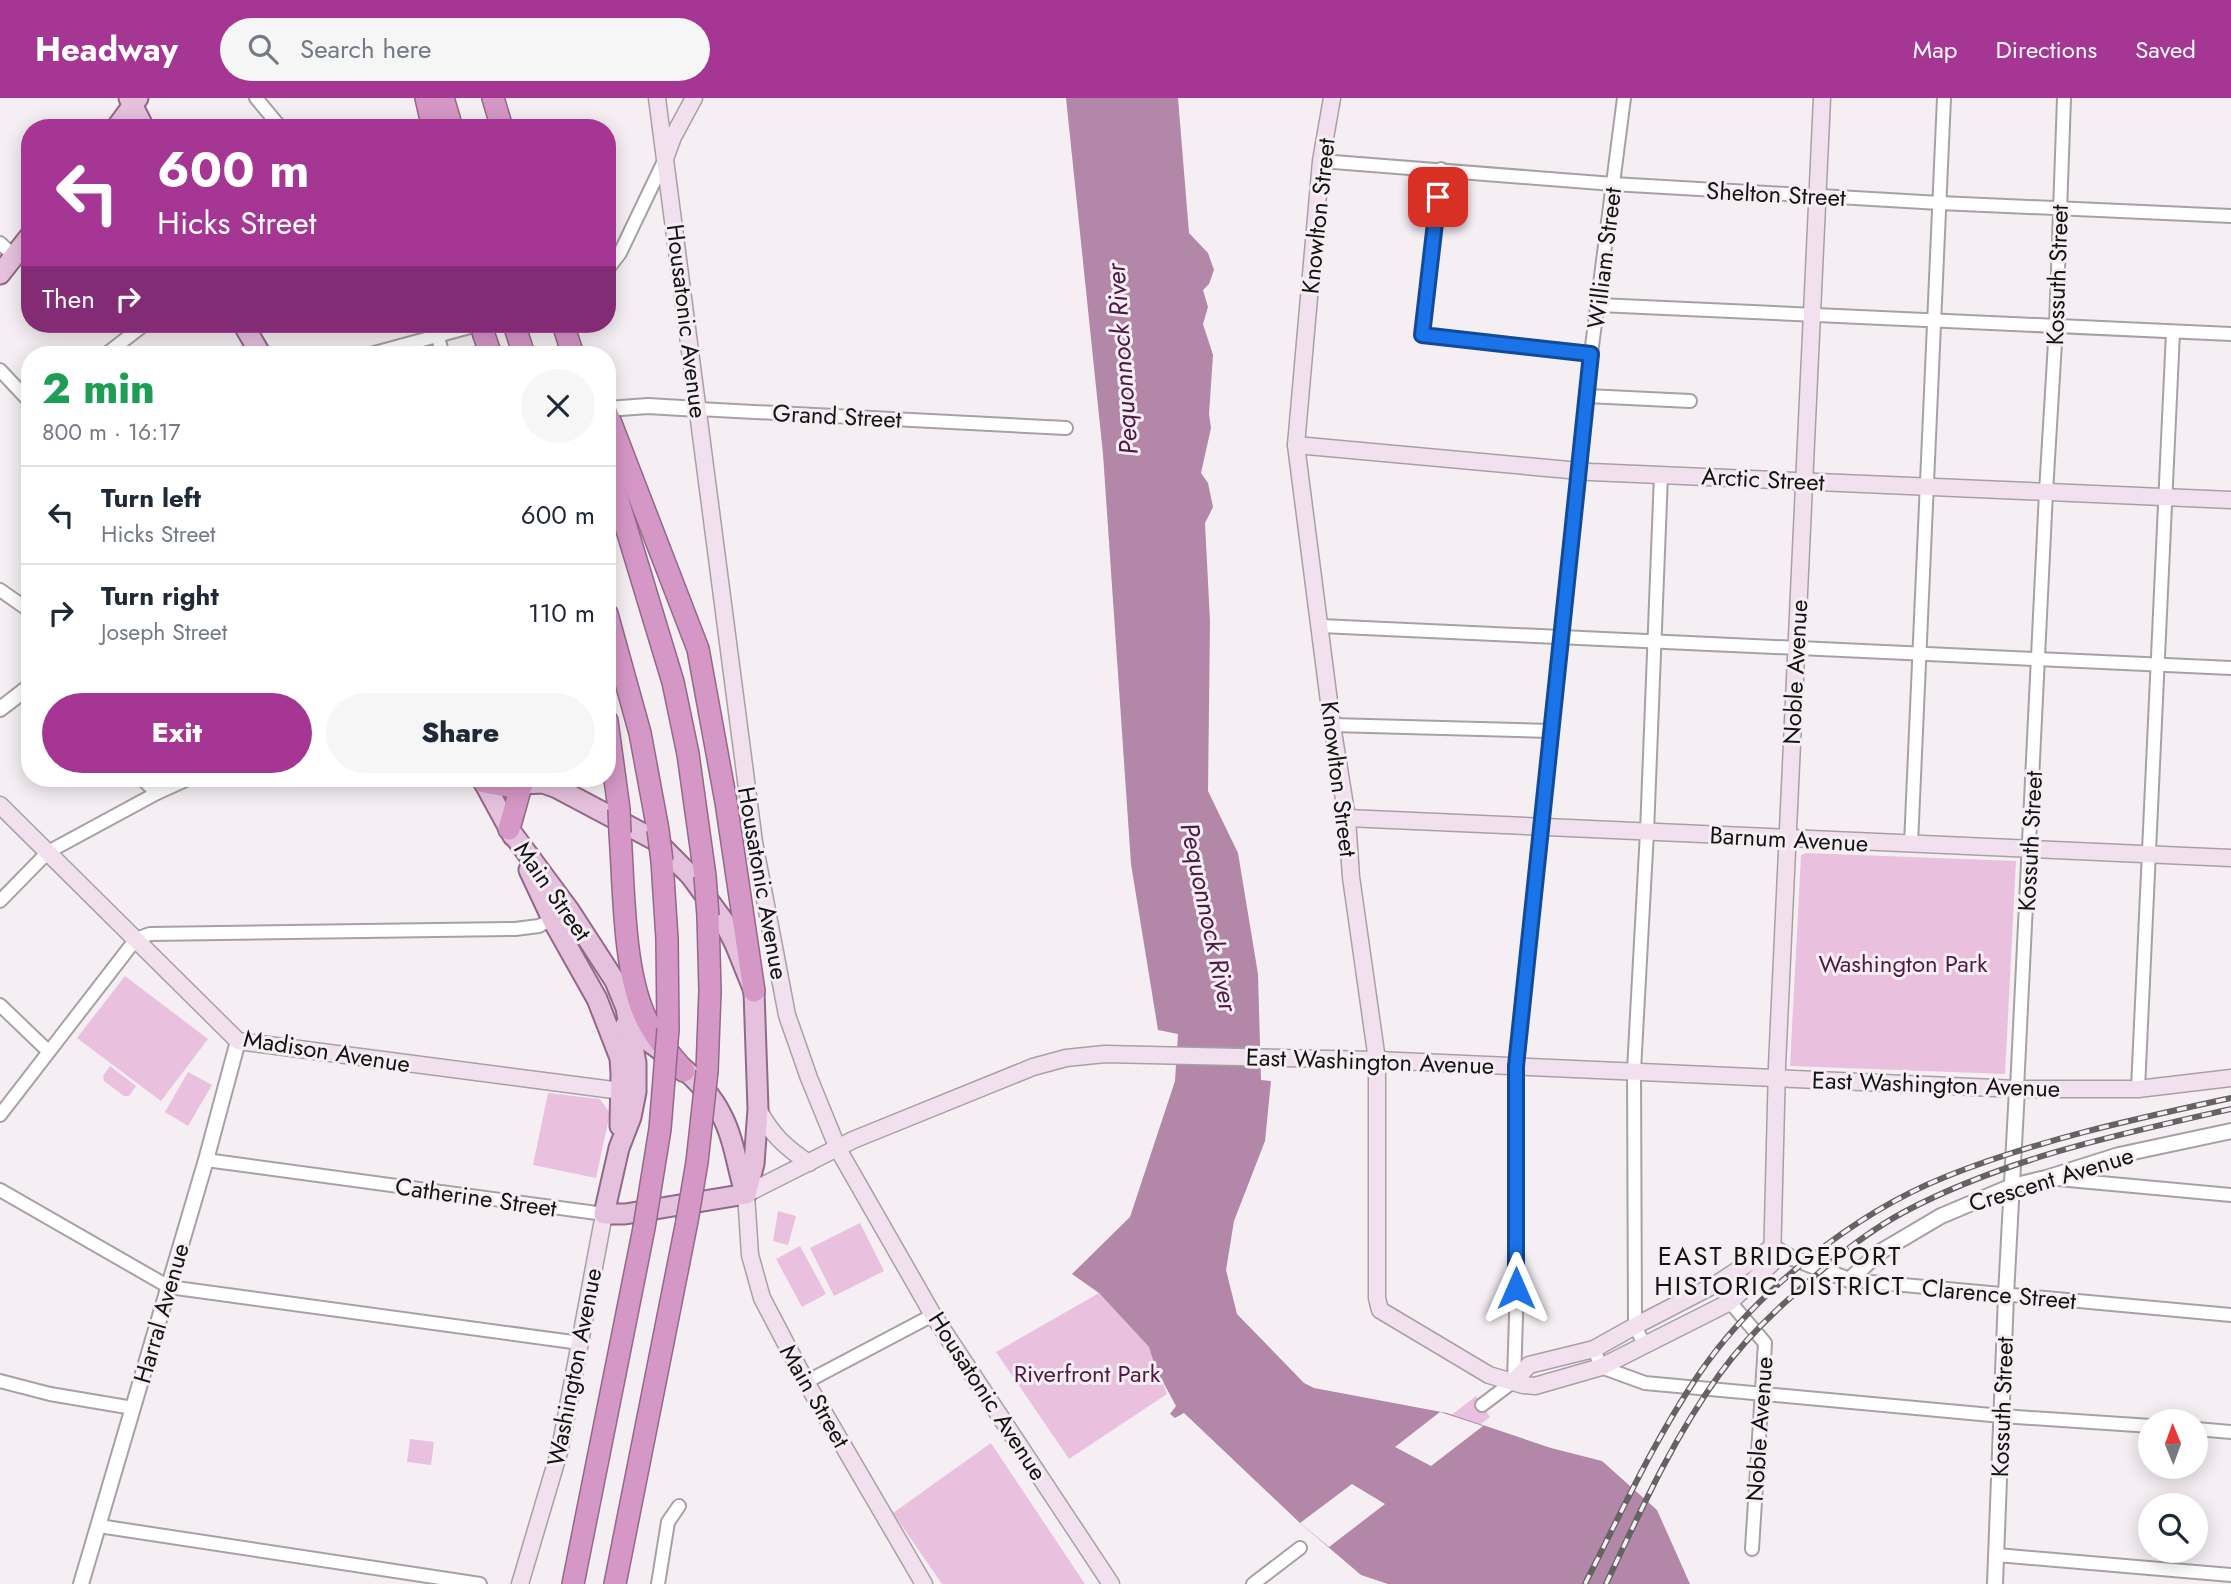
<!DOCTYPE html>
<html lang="en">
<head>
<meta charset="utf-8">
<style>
	:root { --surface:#fff; --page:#f6f6f7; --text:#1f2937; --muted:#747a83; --line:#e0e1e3; --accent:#a63693 }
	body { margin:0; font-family:Jost,sans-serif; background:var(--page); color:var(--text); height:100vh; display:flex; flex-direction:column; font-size:26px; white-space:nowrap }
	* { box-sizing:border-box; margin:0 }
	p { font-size:23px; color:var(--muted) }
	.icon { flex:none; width:38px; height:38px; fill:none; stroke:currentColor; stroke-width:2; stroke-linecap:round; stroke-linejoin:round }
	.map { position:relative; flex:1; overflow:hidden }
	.panel { position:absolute; left:21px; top:248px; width:595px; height:441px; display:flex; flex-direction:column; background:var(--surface); border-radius:28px; box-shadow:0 4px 18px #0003 }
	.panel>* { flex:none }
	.top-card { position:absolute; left:21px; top:21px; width:595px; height:214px; border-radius:28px; box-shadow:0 4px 18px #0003; background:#a63693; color:#fff; overflow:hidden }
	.needle { width:46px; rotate:359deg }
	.buttons { position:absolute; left:2138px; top:1311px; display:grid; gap:14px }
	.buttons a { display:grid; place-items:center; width:70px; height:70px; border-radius:50%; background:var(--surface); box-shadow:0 4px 18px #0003; font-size:35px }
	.pin { position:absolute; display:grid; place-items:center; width:60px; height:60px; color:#fff; margin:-30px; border-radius:14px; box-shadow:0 4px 10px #0006 }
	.me { position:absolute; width:77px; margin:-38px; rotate:0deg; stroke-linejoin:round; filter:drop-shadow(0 0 5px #0008) }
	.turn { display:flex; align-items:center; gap:24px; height:147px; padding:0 21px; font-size:32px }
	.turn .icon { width:91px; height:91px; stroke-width:2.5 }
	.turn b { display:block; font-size:49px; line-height:60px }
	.then { display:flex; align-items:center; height:66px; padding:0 21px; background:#0003; gap:14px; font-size:26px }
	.round { display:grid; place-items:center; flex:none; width:74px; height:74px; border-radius:37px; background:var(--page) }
	.summary { display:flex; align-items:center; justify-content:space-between; height:119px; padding:0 21px }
	h1 { font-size:42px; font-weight:800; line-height:52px; color:#1e9e55 }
	.cta { display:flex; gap:14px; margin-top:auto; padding:14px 21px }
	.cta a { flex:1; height:80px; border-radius:42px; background:var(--accent); color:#fff; font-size:28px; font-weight:800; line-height:80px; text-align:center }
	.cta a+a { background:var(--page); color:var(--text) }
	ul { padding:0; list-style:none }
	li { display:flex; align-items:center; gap:21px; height:98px; padding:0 21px; border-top:2px solid var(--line) }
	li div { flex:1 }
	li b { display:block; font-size:26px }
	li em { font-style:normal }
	header { display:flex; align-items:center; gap:42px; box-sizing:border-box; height:98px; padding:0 35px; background:var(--accent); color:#fff }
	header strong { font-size:33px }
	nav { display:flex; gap:38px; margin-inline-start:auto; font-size:24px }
	.search { width:490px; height:63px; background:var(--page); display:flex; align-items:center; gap:18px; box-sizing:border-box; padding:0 24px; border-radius:38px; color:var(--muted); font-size:26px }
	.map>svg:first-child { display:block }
	.green { fill:#e9c1de }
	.water { fill:#b287a7 }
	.pier { fill:#f5eff3 }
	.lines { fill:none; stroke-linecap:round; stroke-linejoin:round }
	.minor-casing { stroke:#a7a1a5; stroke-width:16 }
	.tertiary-casing { stroke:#a7a1a5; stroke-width:18 }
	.secondary-casing { stroke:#a7a1a5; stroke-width:19 }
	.primary-casing { stroke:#926988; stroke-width:23 }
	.motorway-casing { stroke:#926988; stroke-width:24 }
	.minor { stroke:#fff; stroke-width:12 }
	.tertiary { stroke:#fff; stroke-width:14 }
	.secondary { stroke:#f2e0ee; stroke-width:16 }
	.primary { stroke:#e6c1dd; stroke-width:19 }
	.motorway { stroke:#d597c6; stroke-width:21 }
	.rail-casing { stroke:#656264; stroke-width:6 }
	.rail { stroke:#f5eff3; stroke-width:3.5; stroke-dasharray:10; stroke-linecap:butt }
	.motorway-bridge-casing { stroke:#926988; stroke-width:24; stroke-linecap:butt }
	.motorway-bridge { stroke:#d597c6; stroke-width:21 }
	.route-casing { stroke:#114b97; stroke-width:18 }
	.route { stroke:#1a73e8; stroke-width:12 }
	.labels { text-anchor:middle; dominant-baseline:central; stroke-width:6; stroke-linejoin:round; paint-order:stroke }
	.street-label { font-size:24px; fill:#151314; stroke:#f5eff3 }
	.park-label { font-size:24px; fill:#4f1a45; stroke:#f5eff3 }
	.water-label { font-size:26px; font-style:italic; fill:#4e1944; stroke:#f5eff3 }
	.neighbourhood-label { font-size:26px; letter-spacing:2px; fill:#151314; stroke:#f5eff3 }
</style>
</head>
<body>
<header>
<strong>Headway</strong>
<div class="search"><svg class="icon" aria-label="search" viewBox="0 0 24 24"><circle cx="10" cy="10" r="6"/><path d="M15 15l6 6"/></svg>Search here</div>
<nav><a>Map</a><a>Directions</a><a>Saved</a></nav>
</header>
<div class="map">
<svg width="2231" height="1486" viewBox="0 0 2231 1486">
	<rect width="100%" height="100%" fill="#f5eff3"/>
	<!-- green -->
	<g class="green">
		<path d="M1806,755L2016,763L2005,976L1790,968L1801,757Z"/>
		<path d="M125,878L208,941L161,1003L77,940Z"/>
		<path d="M110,968L136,988L129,998H124L104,983L103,978Z"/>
		<path d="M188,974L212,987L188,1028L165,1014Z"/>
		<path d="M548,995L600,1001L610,1015L596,1080L533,1067Z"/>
		<path d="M778,1113L796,1118L788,1147L773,1143Z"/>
		<path d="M860,1125L884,1173L834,1198L810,1150Z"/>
		<path d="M800,1148L826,1196L802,1209L776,1161Z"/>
		<path d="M1099,1195L1149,1249L1167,1296L1069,1361L996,1254Z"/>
		<path d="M1476,1298L1490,1319L1429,1366L1404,1354Z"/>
		<path d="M410,1341L434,1344L431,1367L407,1364Z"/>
		<path d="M991,1345L1085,1486H942L893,1415Z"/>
	</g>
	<!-- water -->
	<path class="water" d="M1066,0H1178L1189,135L1208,155L1214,172L1209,186L1203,192L1208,209L1203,226L1213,257L1209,316L1211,330L1201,375L1208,385L1213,409L1205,425L1210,523L1208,693L1238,755L1258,876L1261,982L1271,983L1265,1043L1234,1123L1226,1172L1237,1216L1304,1285L1314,1290L1447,1315L1551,1350L1602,1363L1657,1412L1690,1486H1388L1361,1477L1300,1425L1184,1315L1175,1320L1170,1316L1176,1308L1156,1271L1149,1249L1099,1195L1072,1176L1130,1119L1175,983L1178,936L1158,932L1131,766L1103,356Z"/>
	<!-- pier -->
	<g class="pier">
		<path d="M1440,1314L1483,1328L1431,1368L1395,1349Z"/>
		<path d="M1352,1386L1385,1406L1329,1449L1300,1425Z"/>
	</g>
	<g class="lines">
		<!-- minor casing -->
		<g class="minor-casing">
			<g id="minor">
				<path d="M256,0L281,30"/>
				<path d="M1321,63L1613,86L1940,105L2231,118"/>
				<path d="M1441,71L1422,237L1591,256"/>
				<path d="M0,145L14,158"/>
				<path d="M607,172L620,155L665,61"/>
				<path d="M1599,207L2231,236"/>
				<path d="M434,226L443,257"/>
				<path d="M105,257L145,226"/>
				<path d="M367,257L481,226"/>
				<path d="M0,272L30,304"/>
				<path d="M1587,298L1690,303"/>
				<path d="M698,311L1066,330"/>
				<path d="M0,492L30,513"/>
				<path d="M1321,528L2231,570"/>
				<path d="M1332,627L1551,633"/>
				<path d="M142,681L157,695"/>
				<path d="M1911,746L1944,0"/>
				<path d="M0,803L48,754L157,695L188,681"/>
				<path d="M0,907L48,953"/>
				<path d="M2017,991L2046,394L2056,228L2064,0"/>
				<path d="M2138,991L2173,234"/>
				<path d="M0,1017L136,841L150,836L515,831L539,828L558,818"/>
				<path d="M206,1062L604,1116"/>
				<path d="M2047,1080L2231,1097"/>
				<path d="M0,1092L169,1189L580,1245"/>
				<path d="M1849,1182L2231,1217"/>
				<path d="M1718,1185L1730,1204L1765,1245L1752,1451"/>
				<path d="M1645,1248L1635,1228L1634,972L1647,734L1661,377"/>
				<path d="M1594,1251L1601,1269L1645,1285L2002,1318L2151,1328"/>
				<path d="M0,1283L50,1296L133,1310"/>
				<path d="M806,1284L933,1217"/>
				<path d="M1482,1307L1514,1283L1516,1218V968L1591,256L1624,0"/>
				<path d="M2196,1331L2231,1334"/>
				<path d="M99,1428L480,1486"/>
				<path d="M1997,1457L2231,1477"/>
				<path d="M658,1486L668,1424L679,1408"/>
				<path d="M1253,1486L1300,1450"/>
			</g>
		</g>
		<!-- tertiary casing -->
		<g class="tertiary-casing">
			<g id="tertiary">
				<path d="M607,311L648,308L698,311"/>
				<path d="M0,611L30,588"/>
				<path d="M1773,1149L1790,1159L1849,1182L1880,1154L1941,1118L2012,1088L2046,1080L2119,1057L2231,1033"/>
				<path d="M81,1486L206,1062L238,943"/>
				<path d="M1995,1486L2006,1197L2017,991"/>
			</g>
		</g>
		<!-- secondary casing -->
		<g class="secondary-casing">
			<g id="secondary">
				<path d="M657,0L754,744L787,917L809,980L838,1051L933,1217L1111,1486"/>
				<path d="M1332,0L1321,63L1296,347L1332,627L1347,720L1351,779L1377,962V1200L1380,1212L1489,1277L1523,1287L1535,1288L1601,1269L1730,1204L1772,1165L1777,968L1822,0"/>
				<path d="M666,58L673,39L694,0"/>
				<path d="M1296,347L1591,374L2231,402"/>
				<path d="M0,707L238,943L621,993"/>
				<path d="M1347,720L2231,760"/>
				<path d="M758,1011C771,1036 786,1050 809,1065"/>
				<path d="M1514,1283L1529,1267L1594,1251L1635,1228L1718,1185L1773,1149"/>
				<path d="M520,1486L560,1351L604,1116"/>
				<path d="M924,1486L806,1284L762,1200L750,1157L746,1096L853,1042L1033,969L1066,960L1105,956L1377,962L2017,991H2138L2231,980"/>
			</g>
		</g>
		<!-- primary casing -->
		<g class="primary-casing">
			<g id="primary">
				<path d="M129,0L144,30"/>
				<path d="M116,30L138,0"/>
				<path d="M0,176L30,138"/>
				<path d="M243,226L261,257"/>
				<path d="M482,681L513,738"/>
				<path d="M522,686L543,685L557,690L655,742L690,777L723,822L735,846L754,893L758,1011L754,1066L746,1096"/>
				<path d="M509,731L569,812L615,883L626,910L636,965V994L631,1019L619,1050L604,1116H625L746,1096"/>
				<path d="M529,772L552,821L597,901L620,960L621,976L620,1028"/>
				<path d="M625,928C658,949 703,980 721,1016C734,1040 737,1069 745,1095"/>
			</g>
		</g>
		<!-- motorway casing -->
		<g class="motorway-casing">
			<g id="motorway">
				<path d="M426,0L433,30"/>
				<path d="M443,0L452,30"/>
				<path d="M493,0L502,30"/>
				<path d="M514,226L524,257"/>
				<path d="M563,226L573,257"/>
				<path d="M484,237L491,257"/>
				<path d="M607,315L698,551L726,704L754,893"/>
				<path d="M607,366L673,584L688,656L705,778"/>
				<path d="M607,516L640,635L658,732"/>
				<path d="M607,623L619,711"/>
				<path d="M484,684L507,688L522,686"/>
				<path d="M509,731L523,681"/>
				<path d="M620,735C624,788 623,868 644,916C653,937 669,955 684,973"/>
				<path d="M662,763L667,841L668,931"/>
				<path d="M707,973L710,893L708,818"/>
				<path d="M573,1486L644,1130"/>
				<path d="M615,1486L687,1123"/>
			</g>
		</g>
		<!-- minor -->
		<use href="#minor" class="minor"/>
		<!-- tertiary -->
		<use href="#tertiary" class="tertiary"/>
		<!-- secondary -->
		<use href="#secondary" class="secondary"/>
		<!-- primary -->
		<use href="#primary" class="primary"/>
		<!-- motorway -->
		<use href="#motorway" class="motorway"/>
		<!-- rail casing -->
		<g class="rail-casing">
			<g id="rail">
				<path d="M1585,1486C1621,1415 1654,1342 1699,1276C1755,1194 1853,1116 1945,1079C2037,1042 2135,1021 2231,1000"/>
				<path d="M1606,1486C1640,1414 1672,1342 1719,1277C1742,1245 1769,1218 1798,1193C1831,1163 1865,1135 1904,1114C2006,1060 2120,1036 2231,1011"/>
			</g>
		</g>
		<!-- rail -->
		<use href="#rail" class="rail"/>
		<!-- motorway-bridge casing -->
		<g class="motorway-bridge-casing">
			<g id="motorway-bridge">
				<path d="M481,226L484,237"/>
				<path d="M619,711L620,735"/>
				<path d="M658,732L662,763"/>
				<path d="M705,778L708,818"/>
				<path d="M687,1123L697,1064L707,973"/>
				<path d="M644,1130L660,1031L668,931"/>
			</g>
		</g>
		<!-- motorway-bridge -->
		<use href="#motorway-bridge" class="motorway-bridge"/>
	</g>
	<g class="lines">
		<!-- route casing -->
		<g class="route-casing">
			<path id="route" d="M1438,99L1422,237L1591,256L1516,968V1190"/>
		</g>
		<!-- route -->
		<use href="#route" class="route"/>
	</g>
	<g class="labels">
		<!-- street labels -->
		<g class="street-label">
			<text transform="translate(1776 96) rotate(3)">Shelton Street</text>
			<text transform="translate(1318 118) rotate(-84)">Knowlton Street</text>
			<text transform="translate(1604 160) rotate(-83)">William Street</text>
			<text transform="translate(2057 177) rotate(-88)">Kossuth Street</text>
			<text transform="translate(687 223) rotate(83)">Housatonic Avenue</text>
			<text transform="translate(837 318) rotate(3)">Grand Street</text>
			<text transform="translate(1763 381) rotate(3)">Arctic Street</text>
			<text transform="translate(1795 574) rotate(-87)">Noble Avenue</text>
			<text transform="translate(1339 681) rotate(83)">Knowlton Street</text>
			<text transform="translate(1789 741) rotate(3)">Barnum Avenue</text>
			<text transform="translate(2030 743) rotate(-87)">Kossuth Street</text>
			<text transform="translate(763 785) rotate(80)">Housatonic Avenue</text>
			<text transform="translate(553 793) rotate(55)">Main Street</text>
			<text transform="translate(327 953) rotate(9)">Madison Avenue</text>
			<text transform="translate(1370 963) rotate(2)">East Washington Avenue</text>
			<text transform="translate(1936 986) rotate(2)">East Washington Avenue</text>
			<text transform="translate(2051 1081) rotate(-17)">Crescent Avenue</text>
			<text transform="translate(476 1099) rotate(8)">Catherine Street</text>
			<text transform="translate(1999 1196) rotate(5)">Clarence Street</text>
			<text transform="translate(161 1215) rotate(-74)">Harral Avenue</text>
			<text transform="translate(574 1269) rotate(-79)">Washington Avenue</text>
			<text transform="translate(815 1298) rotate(60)">Main Street</text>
			<text transform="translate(988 1298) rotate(57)">Housatonic Avenue</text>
			<text transform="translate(2002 1309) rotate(-88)">Kossuth Street</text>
			<text transform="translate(1759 1331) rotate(-86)">Noble Avenue</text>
		</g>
		<!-- park labels -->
		<g class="park-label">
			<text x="1903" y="865">Washington Park</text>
			<text x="1087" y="1275">Riverfront Park</text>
		</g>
		<!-- water labels -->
		<g class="water-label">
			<text transform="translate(1122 261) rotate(-94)">Pequonnock River</text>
			<text transform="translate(1209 819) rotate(78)">Pequonnock River</text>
		</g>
		<!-- neighbourhood labels -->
		<g class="neighbourhood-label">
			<text x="1780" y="1158">EAST BRIDGEPORT<tspan x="1780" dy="30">HISTORIC DISTRICT</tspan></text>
		</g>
	</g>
</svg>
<div class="buttons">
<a><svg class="needle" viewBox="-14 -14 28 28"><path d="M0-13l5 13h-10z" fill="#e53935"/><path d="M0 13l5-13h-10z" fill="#747a83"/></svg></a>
<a><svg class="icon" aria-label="search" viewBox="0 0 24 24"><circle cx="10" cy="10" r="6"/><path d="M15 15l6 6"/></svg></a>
</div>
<div class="pin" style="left:1438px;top:99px;background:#d93025"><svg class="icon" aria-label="arrive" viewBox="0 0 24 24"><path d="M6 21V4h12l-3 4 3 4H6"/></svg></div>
<svg class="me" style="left:1516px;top:1190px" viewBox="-20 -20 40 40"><path d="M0-17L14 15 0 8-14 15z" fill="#1a73e8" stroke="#fff" stroke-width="4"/></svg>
<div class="top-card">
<div class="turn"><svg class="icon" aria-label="left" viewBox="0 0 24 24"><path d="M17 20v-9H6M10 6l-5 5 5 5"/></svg><div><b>600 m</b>Hicks Street</div></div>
<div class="then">Then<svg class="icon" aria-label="right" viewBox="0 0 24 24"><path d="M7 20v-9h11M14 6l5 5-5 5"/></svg></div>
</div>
<section class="panel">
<div class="summary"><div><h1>2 min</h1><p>800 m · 16:17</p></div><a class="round"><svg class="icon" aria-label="close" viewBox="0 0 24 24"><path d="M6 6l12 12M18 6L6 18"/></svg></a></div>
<ul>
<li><svg class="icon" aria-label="left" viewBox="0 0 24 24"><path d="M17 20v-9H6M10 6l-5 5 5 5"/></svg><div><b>Turn left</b><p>Hicks Street</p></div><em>600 m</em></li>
<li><svg class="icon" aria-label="right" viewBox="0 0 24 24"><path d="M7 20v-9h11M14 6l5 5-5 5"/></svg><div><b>Turn right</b><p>Joseph Street</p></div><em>110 m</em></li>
</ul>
<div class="cta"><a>Exit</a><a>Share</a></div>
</section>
</div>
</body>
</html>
